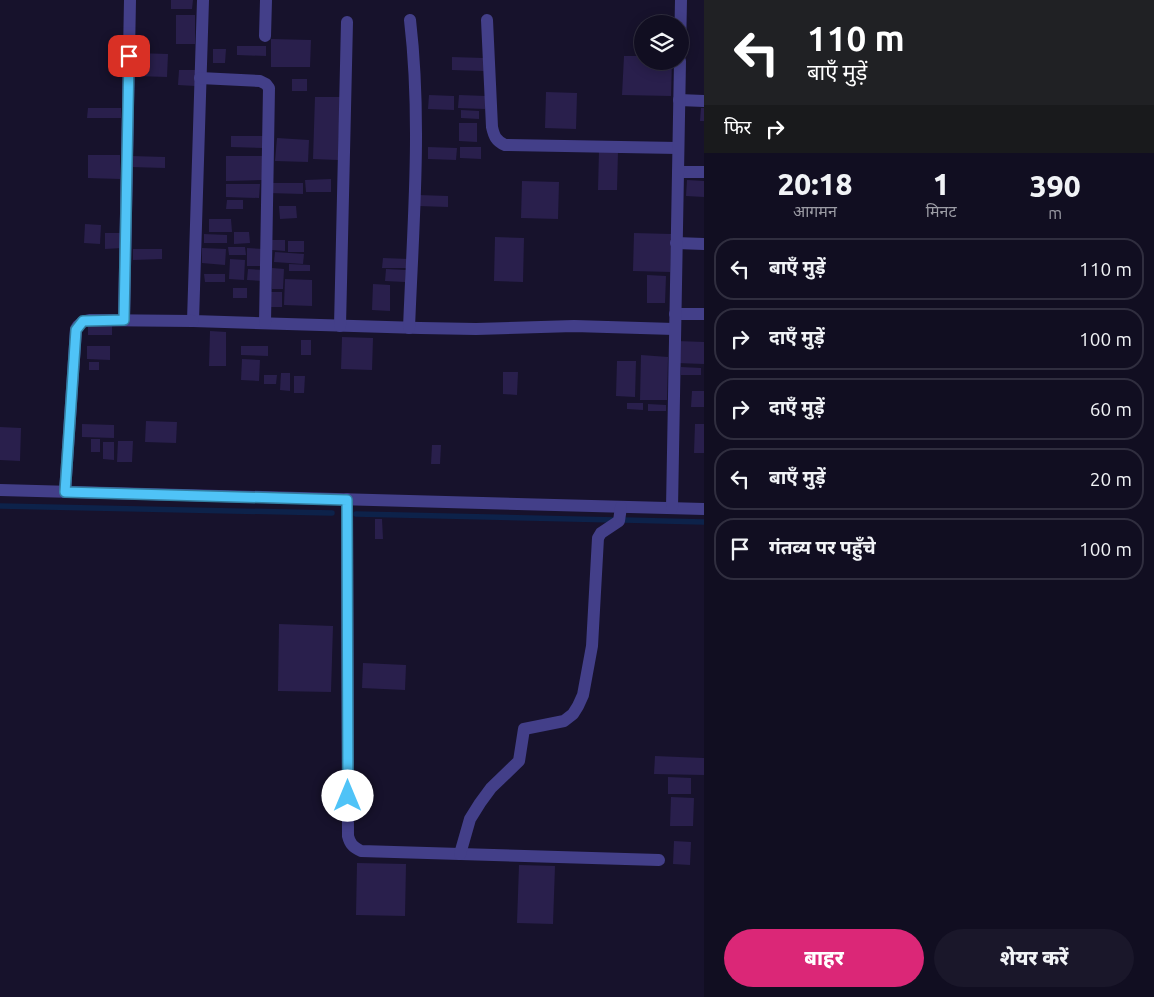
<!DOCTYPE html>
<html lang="hi">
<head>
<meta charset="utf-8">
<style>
	:root { --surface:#110e21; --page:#1a172a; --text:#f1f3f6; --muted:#9c9ca5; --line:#302e3f; --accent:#db2777 }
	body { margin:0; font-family:Ubuntu,"Noto Sans Devanagari",sans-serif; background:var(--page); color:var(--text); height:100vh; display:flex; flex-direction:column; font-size:19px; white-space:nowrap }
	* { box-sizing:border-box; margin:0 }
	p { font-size:16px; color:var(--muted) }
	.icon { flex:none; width:28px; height:28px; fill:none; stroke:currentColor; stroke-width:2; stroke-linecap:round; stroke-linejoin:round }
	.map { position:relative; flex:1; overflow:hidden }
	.drawer { display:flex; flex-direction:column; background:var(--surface); width:450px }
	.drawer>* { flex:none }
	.guide { background:#202124; color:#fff; overflow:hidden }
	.fabs { position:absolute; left:634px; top:15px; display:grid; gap:10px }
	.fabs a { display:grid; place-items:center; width:55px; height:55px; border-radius:50%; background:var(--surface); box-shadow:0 2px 12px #0003,0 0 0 1px var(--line); font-size:25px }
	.pin { position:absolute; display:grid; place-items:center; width:42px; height:42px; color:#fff; margin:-21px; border-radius:10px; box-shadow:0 2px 8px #0006 }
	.me { position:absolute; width:55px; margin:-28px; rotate:0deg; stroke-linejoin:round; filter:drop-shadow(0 0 4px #0008) }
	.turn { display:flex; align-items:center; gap:18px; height:105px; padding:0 20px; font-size:22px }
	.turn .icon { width:65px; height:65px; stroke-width:2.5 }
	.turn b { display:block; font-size:35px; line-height:42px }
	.then { display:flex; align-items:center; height:48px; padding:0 20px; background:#0003; gap:10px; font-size:19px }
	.eta { display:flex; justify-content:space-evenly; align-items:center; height:85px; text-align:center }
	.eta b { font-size:30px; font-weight:800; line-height:35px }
	.button { display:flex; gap:10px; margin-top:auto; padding:10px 20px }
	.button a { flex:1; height:58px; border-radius:30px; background:var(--accent); color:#fff; font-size:20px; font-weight:800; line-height:58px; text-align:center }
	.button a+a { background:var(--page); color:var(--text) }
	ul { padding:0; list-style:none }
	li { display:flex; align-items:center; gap:15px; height:62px; margin:0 10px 8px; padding:0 10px; border:2px solid var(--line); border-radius:20px }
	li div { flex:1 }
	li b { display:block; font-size:19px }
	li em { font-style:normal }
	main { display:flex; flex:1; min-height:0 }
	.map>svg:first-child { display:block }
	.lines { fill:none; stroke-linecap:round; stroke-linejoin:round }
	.stream { stroke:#0d224a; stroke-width:5.5 }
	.building { fill:#291f4c }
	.minor { stroke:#433f89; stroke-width:12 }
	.route-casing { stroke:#337fa1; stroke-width:12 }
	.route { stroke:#4fc3f7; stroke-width:9 }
</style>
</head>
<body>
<main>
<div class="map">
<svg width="704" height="997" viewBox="0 0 704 997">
	<rect width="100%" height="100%" fill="#17122c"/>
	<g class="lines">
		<!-- stream -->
		<g class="stream">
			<path d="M0,506L332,513"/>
			<path d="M356,514L616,520"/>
			<path d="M624,520L704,522"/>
		</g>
	</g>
	<!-- building -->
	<g class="building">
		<path d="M171,0H193L192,9H171Z"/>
		<rect x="176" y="15" width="19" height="29"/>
		<path d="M271,39L311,40L310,67H271Z"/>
		<path d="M237,46H266V56L237,55Z"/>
		<path d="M213,49H226L225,63H213Z"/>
		<path d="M135,53L168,54L167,77L135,76Z"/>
		<path d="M624,56H642V61H672L671,96L622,95Z"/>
		<path d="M452,57L484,58V71L452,70Z"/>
		<path d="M179,70H196L195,86L178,85Z"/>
		<rect x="292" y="79" width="15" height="12"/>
		<path d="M546,92L577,93L576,129L545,128Z"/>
		<path d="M429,95L454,96V110L428,109Z"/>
		<path d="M459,95L486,96L485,109L458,108Z"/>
		<path d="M315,97H340L338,160L313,159Z"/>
		<path d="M88,108H121V118H87Z"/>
		<path d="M701,108H704V121H700Z"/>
		<path d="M461,110L479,111V119L461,118Z"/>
		<path d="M459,123H477V142L459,141Z"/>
		<path d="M231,136H264V148L231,147Z"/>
		<path d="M277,138L309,140L308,162L275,161Z"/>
		<path d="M428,147L457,148L456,160L428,159Z"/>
		<path d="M460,147H481V159L460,158Z"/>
		<path d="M599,150L618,151L617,190H598Z"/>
		<path d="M88,155H120V179L88,178Z"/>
		<path d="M131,156L165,157V168L131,167Z"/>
		<path d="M226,156H262V180L226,181Z"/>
		<path d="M331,179V192H306L305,180Z"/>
		<path d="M687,180L704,181V197L686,196Z"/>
		<path d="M522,181L559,182L558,219L521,218Z"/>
		<path d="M268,183H303V194L268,193Z"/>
		<path d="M226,184H260L259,198L226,197Z"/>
		<path d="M418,195L448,196V207L418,206Z"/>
		<path d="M227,200H243V209H226Z"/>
		<path d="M279,206H296L297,218L280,219Z"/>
		<path d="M209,219H231L232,232H209Z"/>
		<path d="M85,224L101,225L100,244L84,243Z"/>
		<path d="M234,232H249L250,243L234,244Z"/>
		<path d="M105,233H122V248L105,249Z"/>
		<path d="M634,233L671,234L670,272L633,271Z"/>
		<path d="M204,234L227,235V243H204Z"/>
		<path d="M495,237L524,238L523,282L494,281Z"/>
		<path d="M272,240H285V251L272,250Z"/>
		<rect x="288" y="241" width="16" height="11"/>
		<path d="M228,247H245L246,255H229Z"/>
		<path d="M202,248L226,249L225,265L202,263Z"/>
		<path d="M247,248L264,249V266H247Z"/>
		<path d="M133,249H162V259L133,260Z"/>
		<path d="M275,252L304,254L303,264L274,262Z"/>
		<path d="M383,258L409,259V268H382Z"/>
		<path d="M230,259L245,260L244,280L229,279Z"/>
		<path d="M289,264L310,265V271H289Z"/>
		<path d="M272,268L284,269L283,289H272Z"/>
		<path d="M248,269L264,270L263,281L247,280Z"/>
		<path d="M386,269L406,270L405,282L385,281Z"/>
		<path d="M204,274H225V282H205Z"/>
		<path d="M647,275L666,276L665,303H647Z"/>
		<path d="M285,279L312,280V306L284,305Z"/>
		<path d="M373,284L390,285V311L372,310Z"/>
		<rect x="233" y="288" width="14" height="10"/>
		<rect x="271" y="292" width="11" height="15"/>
		<path d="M88,323L112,324V335H88Z"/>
		<path d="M210,331L226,332V366H209Z"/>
		<path d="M342,337L373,338L372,370L341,369Z"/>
		<rect x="301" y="340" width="10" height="15"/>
		<path d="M677,341L704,342V364L677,363Z"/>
		<path d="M87,346H110V360L87,359Z"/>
		<path d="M241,346H268V356L241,355Z"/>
		<path d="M641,355L668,357L667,400H640Z"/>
		<path d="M242,359L260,360L259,381L241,380Z"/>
		<path d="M617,361H636L635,397L616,396Z"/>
		<rect x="89" y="362" width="10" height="8"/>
		<path d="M681,367L701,368V375H681Z"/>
		<path d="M503,372H518L517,395L503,394Z"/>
		<path d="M281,373H290V391L280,390Z"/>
		<path d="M264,375H277L276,384H264Z"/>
		<path d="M294,376H305L304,393H294Z"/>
		<path d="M692,391H704V407H691Z"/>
		<path d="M627,403H643V410L627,409Z"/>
		<path d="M648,404L666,405V411H648Z"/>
		<path d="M146,421L177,422L176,443L145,442Z"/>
		<path d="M82,424L114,425V438L82,437Z"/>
		<path d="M695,424H704V453H694Z"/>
		<path d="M0,427L21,428L20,461L0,460Z"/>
		<rect x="91" y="439" width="9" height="13"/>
		<path d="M118,441H133L132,462H117Z"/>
		<path d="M103,442H114V460L103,459Z"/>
		<path d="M432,445H441L440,464H431Z"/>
		<path d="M375,519H382L383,539H375Z"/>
		<path d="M279,624L333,626L331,692L278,691Z"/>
		<path d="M363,663L406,665L405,690L362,688Z"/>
		<path d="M655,756L704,758V775L654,774Z"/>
		<path d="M668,777L691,778V794H668Z"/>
		<path d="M671,797L694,798L693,826H670Z"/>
		<path d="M674,841L691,842L690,865L673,864Z"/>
		<path d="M357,863L406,864L405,916L356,915Z"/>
		<path d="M519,865L555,866L553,924L517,923Z"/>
	</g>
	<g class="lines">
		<!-- minor -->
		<g class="minor">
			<path d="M203,0L193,321L420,328L476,329L574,326L674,329"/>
			<path d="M487,20L492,127C494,136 496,141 505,145L678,148"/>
			<path d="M265,36L266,0"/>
			<path d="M680,53L681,0"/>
			<path d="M200,78L260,81L266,84L269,88L265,323"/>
			<path d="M679,100L704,101"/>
			<path d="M678,172H704"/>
			<path d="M676,243L704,244"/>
			<path d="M675,314H704"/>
			<path d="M124,320L130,0"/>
			<path d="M340,326L347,22"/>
			<path d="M409,328C413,225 422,122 410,20"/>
			<path d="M0,490L704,509"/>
			<path d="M65,492L76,329C79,323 83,321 90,320L193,321"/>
			<path d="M347,499L348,836C350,844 353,847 361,851L659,860"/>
			<path d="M672,508L680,61"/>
			<path d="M460,854L470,819L480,803L491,788L519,761L524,729L564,721L573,714L578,706L583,695L592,646L598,538L601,533L619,521L621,507"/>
		</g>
	</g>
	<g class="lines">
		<!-- route casing -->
		<g class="route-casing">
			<path id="route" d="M129,56L124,320L83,321L76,330L65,492L347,500L348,796"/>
		</g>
		<!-- route -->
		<use href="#route" class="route"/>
	</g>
</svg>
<div class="fabs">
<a><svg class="icon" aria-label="layers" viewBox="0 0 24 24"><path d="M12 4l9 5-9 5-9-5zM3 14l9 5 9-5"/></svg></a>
</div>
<div class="pin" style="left:129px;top:56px;background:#d93025"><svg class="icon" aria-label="arrive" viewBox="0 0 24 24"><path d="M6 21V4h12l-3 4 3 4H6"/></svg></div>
<svg class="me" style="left:348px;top:796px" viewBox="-20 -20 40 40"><circle r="19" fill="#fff"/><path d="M0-13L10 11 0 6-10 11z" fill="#4fc3f7"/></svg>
</div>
<section class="drawer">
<div class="guide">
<div class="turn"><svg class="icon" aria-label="left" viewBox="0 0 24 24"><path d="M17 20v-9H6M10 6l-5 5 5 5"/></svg><div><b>110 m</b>बाएँ मुड़ें</div></div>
<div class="then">फिर<svg class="icon" aria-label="right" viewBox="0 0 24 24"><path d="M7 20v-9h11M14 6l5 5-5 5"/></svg></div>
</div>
<div class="eta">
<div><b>20:18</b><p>आगमन</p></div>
<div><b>1</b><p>मिनट</p></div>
<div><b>390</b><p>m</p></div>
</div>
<ul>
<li><svg class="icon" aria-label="left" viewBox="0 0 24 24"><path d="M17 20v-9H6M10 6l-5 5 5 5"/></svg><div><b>बाएँ मुड़ें</b></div><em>110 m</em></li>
<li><svg class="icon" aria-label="right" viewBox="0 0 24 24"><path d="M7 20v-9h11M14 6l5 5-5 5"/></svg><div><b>दाएँ मुड़ें</b></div><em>100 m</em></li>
<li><svg class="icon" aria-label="right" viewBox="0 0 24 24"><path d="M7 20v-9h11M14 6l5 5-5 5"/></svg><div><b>दाएँ मुड़ें</b></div><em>60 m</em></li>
<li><svg class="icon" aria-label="left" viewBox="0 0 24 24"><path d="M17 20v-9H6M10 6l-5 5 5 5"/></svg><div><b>बाएँ मुड़ें</b></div><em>20 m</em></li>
<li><svg class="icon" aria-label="arrive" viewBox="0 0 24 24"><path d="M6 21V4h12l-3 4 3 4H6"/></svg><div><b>गंतव्य पर पहुँचे</b></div><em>100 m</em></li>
</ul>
<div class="button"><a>बाहर</a><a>शेयर करें</a></div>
</section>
</main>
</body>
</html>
